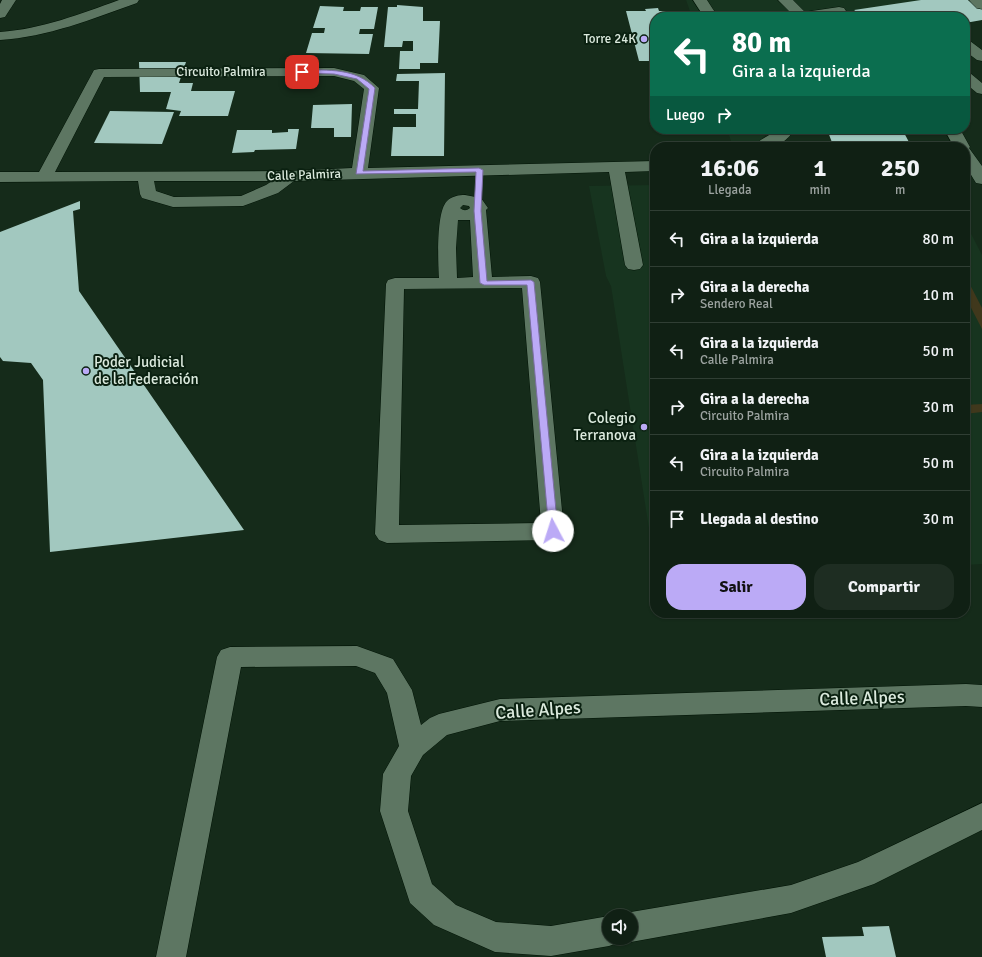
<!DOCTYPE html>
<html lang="es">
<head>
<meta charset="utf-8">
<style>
	:root { --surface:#102014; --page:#1e2d22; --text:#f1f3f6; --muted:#9ca3a0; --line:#303e34; --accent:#bbaaf6 }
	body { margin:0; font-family:Signika,sans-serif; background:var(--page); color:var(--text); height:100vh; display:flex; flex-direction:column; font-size:15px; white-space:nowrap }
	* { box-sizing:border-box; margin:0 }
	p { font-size:13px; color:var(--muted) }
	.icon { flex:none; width:22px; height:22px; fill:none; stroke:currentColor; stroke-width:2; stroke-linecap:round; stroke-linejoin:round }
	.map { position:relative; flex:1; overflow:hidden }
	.drawer { position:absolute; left:650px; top:142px; width:320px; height:476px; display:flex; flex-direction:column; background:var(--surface); border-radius:16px; box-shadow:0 1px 3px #0004,0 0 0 1px var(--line) }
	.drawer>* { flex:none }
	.guide { position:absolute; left:650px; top:12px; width:320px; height:122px; border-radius:16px; box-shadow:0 1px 3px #0004,0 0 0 1px var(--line); background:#0b6e4f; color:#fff; overflow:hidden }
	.fabs { position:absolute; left:602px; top:909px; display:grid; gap:8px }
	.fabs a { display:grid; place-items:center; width:36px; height:36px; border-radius:50%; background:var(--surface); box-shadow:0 1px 3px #0004,0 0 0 1px var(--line); font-size:20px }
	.pin { position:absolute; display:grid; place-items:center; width:34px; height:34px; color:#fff; margin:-17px; border-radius:8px; box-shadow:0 2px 6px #0006 }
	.me { position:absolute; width:44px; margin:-22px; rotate:355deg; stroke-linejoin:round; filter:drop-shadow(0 0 3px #0008) }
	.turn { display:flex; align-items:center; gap:14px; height:84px; padding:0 16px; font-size:18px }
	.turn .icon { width:52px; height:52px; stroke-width:2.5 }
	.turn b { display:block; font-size:28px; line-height:34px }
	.then { display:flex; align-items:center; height:38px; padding:0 16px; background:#0003; gap:8px; font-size:15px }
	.eta { display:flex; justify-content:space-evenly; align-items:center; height:68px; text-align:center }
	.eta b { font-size:24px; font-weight:800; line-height:28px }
	.button { display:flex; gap:8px; margin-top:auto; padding:8px 16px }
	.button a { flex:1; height:46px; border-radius:16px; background:var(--accent); color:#111; font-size:16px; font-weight:800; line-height:46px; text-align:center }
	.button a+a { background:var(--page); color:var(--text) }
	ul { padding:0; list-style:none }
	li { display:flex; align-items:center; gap:12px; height:56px; padding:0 16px; border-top:1px solid var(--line) }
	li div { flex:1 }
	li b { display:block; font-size:15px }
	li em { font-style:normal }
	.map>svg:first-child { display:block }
	.built { fill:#17341f }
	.green { fill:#40381c }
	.building { fill:#a2c8bf }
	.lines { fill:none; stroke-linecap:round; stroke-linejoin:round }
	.minor-casing { stroke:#011305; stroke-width:1 }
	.minor { fill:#5d7662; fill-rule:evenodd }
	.route { fill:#bbaaf6; stroke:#7a6ea0 }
	.poi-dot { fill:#bbaaf6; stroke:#0b2111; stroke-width:1.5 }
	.labels { text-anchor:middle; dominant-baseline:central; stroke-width:4; stroke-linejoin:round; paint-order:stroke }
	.far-poi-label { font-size:13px; fill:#dceade; stroke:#0b2111; text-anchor:end }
	.far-street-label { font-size:13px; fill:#dceade; stroke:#0b2111 }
	.poi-label { font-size:15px; fill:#dceade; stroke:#0b2111; text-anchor:start }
	.near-street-label { font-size:18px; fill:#dceade; stroke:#0b2111 }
</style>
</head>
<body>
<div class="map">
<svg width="982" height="957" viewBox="0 0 982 957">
	<rect width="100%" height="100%" fill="#152b1a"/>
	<!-- built -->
	<g class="built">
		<path d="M686,0H982V20L965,23V17H692Z"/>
		<path d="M727,129H772L753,147H733Z"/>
		<path d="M655,185V567L611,286L606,276L589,186Z"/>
		<path d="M965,222L982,255V564L965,565Z"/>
	</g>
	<!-- green -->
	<g class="green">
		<path d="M965,275L982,308V329L965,296Z"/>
		<path d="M982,404V412L965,414V405Z"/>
	</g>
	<!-- building -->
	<g class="building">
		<path d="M921,0H968L982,9V20L965,23V17H864L854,10Z"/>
		<path d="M397,5L423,7V21H440L438,63H420V69H399L400,51H413V41H403L402,47H384L388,7H397Z"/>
		<path d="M320,6L344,7L343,11H360L361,7H378L374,29H360L359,34H373L369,54L306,53L312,33H324L325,28H313Z"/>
		<path d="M658,8L659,11H676L678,17H655V61H639L626,11H646L645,9Z"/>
		<path d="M139,62H186L179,83H193L191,91H235L228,116H179L181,111L166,109L171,92H140Z"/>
		<path d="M445,73L444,156H391L393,127H416V114H394V109H418L419,81H396L397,74Z"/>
		<path d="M352,104L351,137H334V128H311L313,105Z"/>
		<path d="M110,111L174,112L162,144L94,143Z"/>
		<path d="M288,129H299L296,149L255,150L254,152L232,153L237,130H272V133L288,132Z"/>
		<path d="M832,129H902L910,144L833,145L828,132H833Z"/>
		<path d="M80,201V209L73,211L79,291L244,530L50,552L43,380L31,363L3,361L0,357V232Z"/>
		<path d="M889,926L896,957H826L822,937L864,936L862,927Z"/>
	</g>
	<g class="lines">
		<!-- minor casing -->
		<g class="minor-casing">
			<g id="minor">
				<path d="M2,0H16L5,17L0,18V4Z"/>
				<path d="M119,0H139L137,3C92,19 48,37 0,40V32C42,29 80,14 119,0Z"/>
				<path d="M693,0H707L718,17H704Z"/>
				<path d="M778,0H793L805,12L839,7L844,8L846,11L844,14L826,17H791L793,15Z"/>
				<path d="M969,0H982V9L977,8Z"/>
				<path d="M965,40L970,41L982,50V61L977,60L965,51Z"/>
				<path d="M334,68L364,75L379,88L368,168L655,161V171L625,172L643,265L640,269L634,270L628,269L625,265L609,172L294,181L278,193L243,206L173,207L142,198L140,194L138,181L0,182V172H39L94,70L99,69ZM334,76L354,81L364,89L352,168L290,171L55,172L104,77ZM154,181H272L266,185L241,196L174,197L156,191Z"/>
				<path d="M965,72L970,73L982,83V94L977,93L965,83Z"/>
				<path d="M778,129H795C783,147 773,147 753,147C758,140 771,135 778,129Z"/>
				<path d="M944,129H960L970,147L969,148L982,166V184L976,183L965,165V147H954Z"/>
				<path d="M465,195L481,198L488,208L486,210L492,277L531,276L538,278L540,282L564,531L561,537L553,540L387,543L379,540L375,534L386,284L388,280L395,278H439C438,261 436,212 447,201C452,196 459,195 465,195ZM463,205L469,206L470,208C466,211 464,211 460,208ZM458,220H470L473,277L457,278L456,248ZM522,288L541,523L399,525L404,289Z"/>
				<path d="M357,646L393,659L412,690L421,725L430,718L439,714L500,699L966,684L982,685V707L966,706L500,721L447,735L423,755L411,776L408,811L432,884L456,905L496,922L551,926L609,916V938H621L620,942L609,946L551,956L495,952L434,925L410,903L380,811L383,774L399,746L387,693L375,673L356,666L241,667L186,957H156L217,657L221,650L230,647Z"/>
				<path d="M982,803V830L874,884L791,913L631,942L621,938H631V916H621L631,912L791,885L858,862Z"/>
			</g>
		</g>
		<!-- minor -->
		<use href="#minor" class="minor"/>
	</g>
	<!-- route -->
	<path class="route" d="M302,70C328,70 356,68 375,88L363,171L479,168L483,170L481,211L487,281L531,280L534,282L558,531L557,533H550L549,531L527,285H484L480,283L474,211L476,172L356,174L369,89L357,79L334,74L300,73V71Z"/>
	<!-- markers -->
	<g class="poi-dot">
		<circle cx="644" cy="39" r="4"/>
		<circle cx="86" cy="371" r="4"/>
		<circle cx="644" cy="427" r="4"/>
	</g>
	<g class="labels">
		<!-- far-poi labels -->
		<g class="far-poi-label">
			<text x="636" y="39">Torre 24K</text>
		</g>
		<!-- far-street labels -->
		<g class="far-street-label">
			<text x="221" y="72">Circuito Palmira</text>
			<text transform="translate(304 175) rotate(-2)">Calle Palmira</text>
		</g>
		<!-- poi labels -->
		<g class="poi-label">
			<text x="94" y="362">Poder Judicial<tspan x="94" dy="17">de la Federación</tspan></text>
			<text x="636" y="418" text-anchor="end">Colegio<tspan x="636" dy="17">Terranova</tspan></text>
		</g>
		<!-- near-street labels -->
		<g class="near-street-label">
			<text transform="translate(862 698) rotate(-2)">Calle Alpes</text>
			<text transform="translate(538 710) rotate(-4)">Calle Alpes</text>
		</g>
	</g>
</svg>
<div class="fabs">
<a><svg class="icon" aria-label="sound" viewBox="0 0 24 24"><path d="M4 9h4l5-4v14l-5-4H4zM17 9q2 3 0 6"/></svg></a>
</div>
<div class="pin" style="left:302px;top:72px;background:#d93025"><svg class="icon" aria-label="arrive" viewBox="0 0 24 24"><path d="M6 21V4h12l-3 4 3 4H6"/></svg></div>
<svg class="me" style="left:553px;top:531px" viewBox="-20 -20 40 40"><circle r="19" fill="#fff"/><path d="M0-13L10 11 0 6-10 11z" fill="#bbaaf6"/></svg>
<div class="guide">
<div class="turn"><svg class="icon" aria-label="left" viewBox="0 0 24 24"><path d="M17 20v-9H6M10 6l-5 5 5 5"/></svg><div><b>80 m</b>Gira a la izquierda</div></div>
<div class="then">Luego<svg class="icon" aria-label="right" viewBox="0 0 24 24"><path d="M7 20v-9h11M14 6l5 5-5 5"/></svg></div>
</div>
<section class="drawer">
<div class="eta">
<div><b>16:06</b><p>Llegada</p></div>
<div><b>1</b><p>min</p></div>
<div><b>250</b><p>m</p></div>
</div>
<ul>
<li><svg class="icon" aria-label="left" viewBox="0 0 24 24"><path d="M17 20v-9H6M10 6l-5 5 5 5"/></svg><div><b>Gira a la izquierda</b></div><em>80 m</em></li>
<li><svg class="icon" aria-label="right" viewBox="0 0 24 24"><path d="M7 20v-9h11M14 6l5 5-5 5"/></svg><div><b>Gira a la derecha</b><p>Sendero Real</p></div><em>10 m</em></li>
<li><svg class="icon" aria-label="left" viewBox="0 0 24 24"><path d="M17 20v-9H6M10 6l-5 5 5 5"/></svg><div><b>Gira a la izquierda</b><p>Calle Palmira</p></div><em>50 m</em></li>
<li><svg class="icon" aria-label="right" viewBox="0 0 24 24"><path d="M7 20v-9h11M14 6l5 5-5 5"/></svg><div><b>Gira a la derecha</b><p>Circuito Palmira</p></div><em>30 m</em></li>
<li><svg class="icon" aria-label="left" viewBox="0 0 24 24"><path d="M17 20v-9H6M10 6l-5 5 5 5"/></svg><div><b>Gira a la izquierda</b><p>Circuito Palmira</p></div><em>50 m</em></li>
<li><svg class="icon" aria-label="arrive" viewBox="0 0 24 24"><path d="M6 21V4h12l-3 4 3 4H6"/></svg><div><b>Llegada al destino</b></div><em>30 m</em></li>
</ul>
<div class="button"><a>Salir</a><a>Compartir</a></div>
</section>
</div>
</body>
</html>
